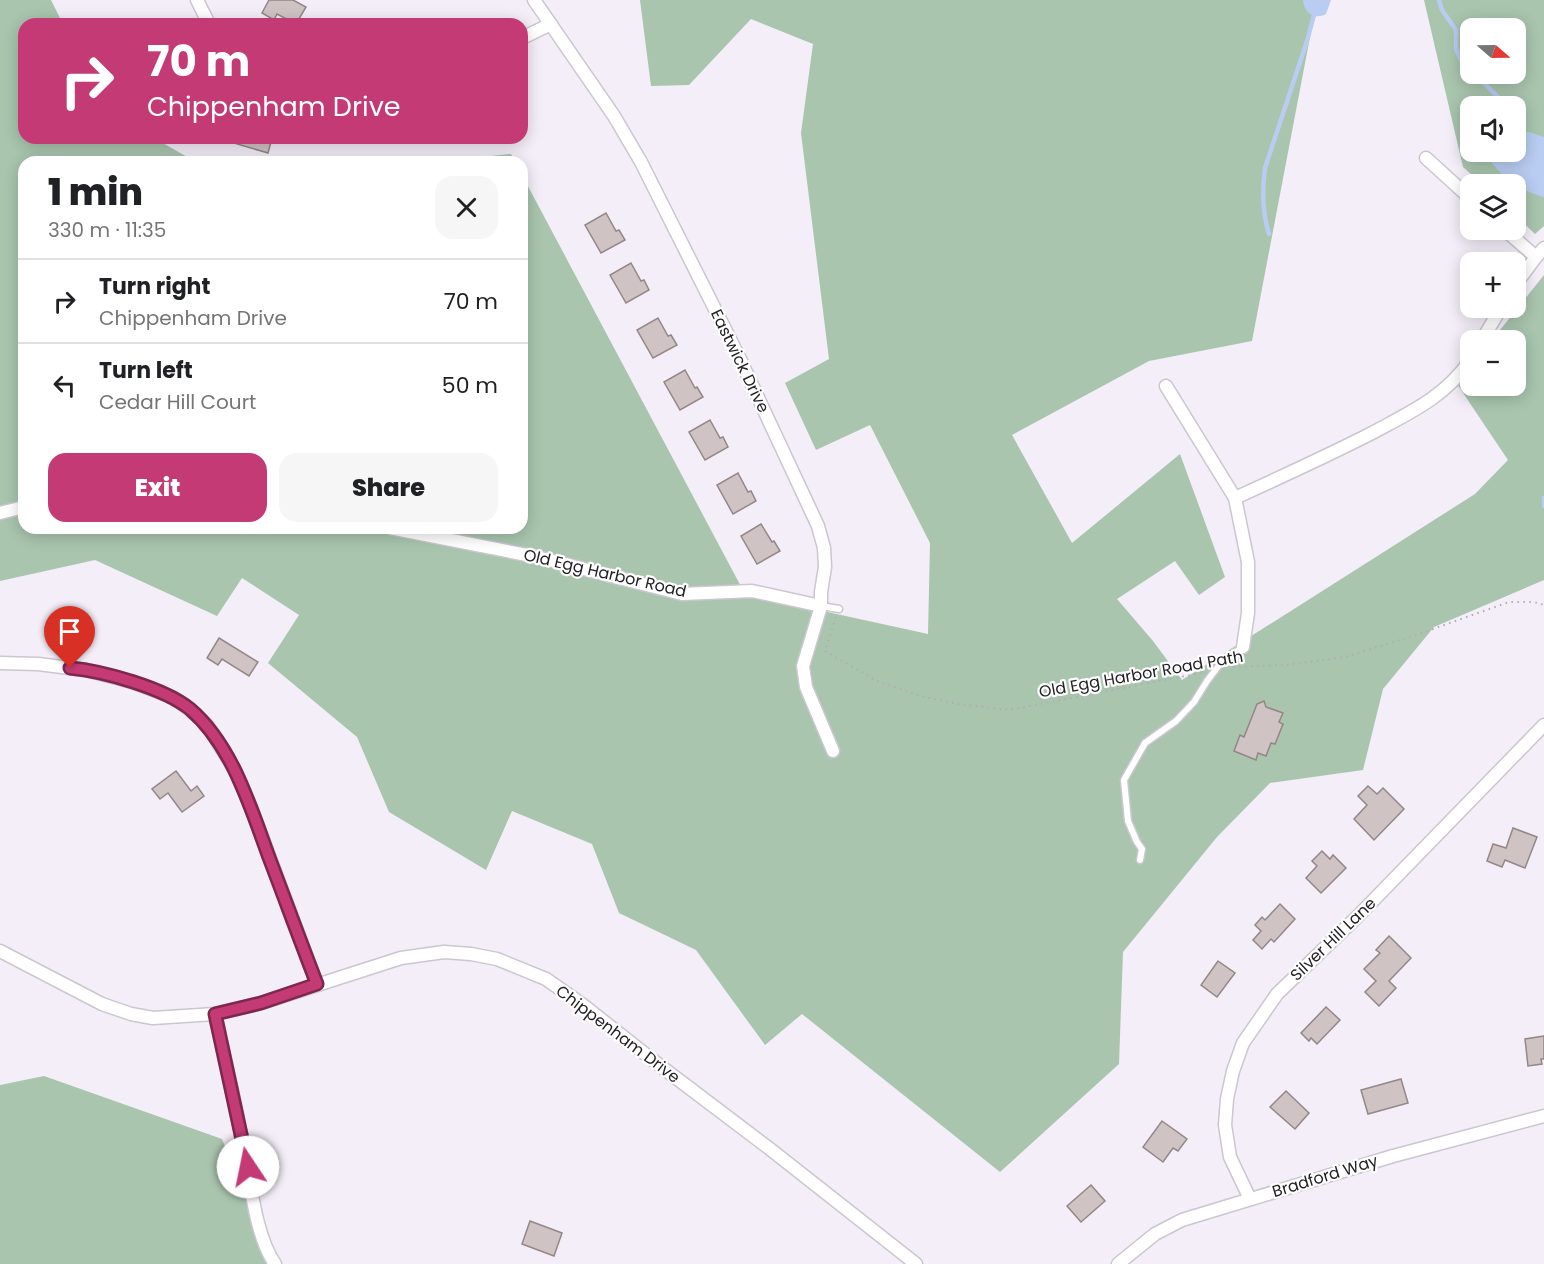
<!DOCTYPE html>
<html lang="en">
<head>
<meta charset="utf-8">
<style>
	:root { --surface:#fff; --page:#f6f6f6; --text:#202124; --muted:#757577; --line:#e0e0e0; --accent:#c33a75 }
	body { margin:0; font-family:Poppins,sans-serif; background:var(--page); color:var(--text); height:100vh; display:flex; flex-direction:column; font-size:22px; white-space:nowrap }
	* { box-sizing:border-box; margin:0 }
	p { font-size:20px; color:var(--muted) }
	.icon { flex:none; width:33px; height:33px; fill:none; stroke:currentColor; stroke-width:2; stroke-linecap:round; stroke-linejoin:round }
	.map { position:relative; flex:1; overflow:hidden }
	.drawer { position:absolute; left:18px; top:156px; width:510px; height:378px; display:flex; flex-direction:column; background:var(--surface); border-radius:18px; box-shadow:0 3px 15px #0003 }
	.drawer>* { flex:none }
	.hud { position:absolute; left:18px; top:18px; width:510px; height:126px; border-radius:18px; box-shadow:0 3px 15px #0003; background:#c33a75; color:#fff; overflow:hidden }
	.needle { width:39px; rotate:110deg }
	.tools { position:absolute; left:1460px; top:18px; display:grid; gap:12px }
	.tools a { display:grid; place-items:center; width:66px; height:66px; border-radius:12px; background:var(--surface); box-shadow:0 3px 15px #0003; font-size:30px }
	.pin { position:absolute; display:grid; place-items:center; width:51px; height:51px; color:#fff; margin:-62px -26px; border-radius:50% 50% 50% 0; rotate:-45deg; box-shadow:0 0 6px #0007 }
	.pin .icon { rotate:45deg }
	.me { position:absolute; width:66px; margin:-33px; rotate:349deg; stroke-linejoin:round; filter:drop-shadow(0 0 4px #0008) }
	.turn { display:flex; align-items:center; gap:21px; height:126px; padding:0 30px; font-size:27px }
	.turn .icon { width:78px; height:78px; stroke-width:2.5 }
	.turn b { display:block; font-size:42px; line-height:51px }
	.round { display:grid; place-items:center; flex:none; width:63px; height:63px; border-radius:18px; background:var(--page) }
	.head { display:flex; align-items:center; justify-content:space-between; height:102px; padding:0 30px }
	h1 { font-size:36px; font-weight:800; line-height:45px }
	.action { display:flex; gap:12px; margin-top:auto; padding:12px 30px }
	.action a { flex:1; height:69px; border-radius:18px; background:var(--accent); color:#fff; font-size:24px; font-weight:800; line-height:69px; text-align:center }
	.action a+a { background:var(--page); color:var(--text) }
	ul { padding:0; list-style:none }
	li { display:flex; align-items:center; gap:18px; height:84px; padding:0 30px; border-top:2px solid var(--line) }
	li div { flex:1 }
	li b { display:block; font-size:22px }
	li em { font-style:normal }
	.map>svg:first-child { display:block }
	.green { fill:#a9c5ae; fill-rule:evenodd }
	.water { fill:#b9ccf1 }
	.lines { fill:none; stroke-linecap:round; stroke-linejoin:round }
	.stream { stroke:#b9ccf1; stroke-width:4.5 }
	.building { fill:#d0c3c3; stroke:#938787; stroke-width:1.5 }
	.lane-casing { stroke:#cbc6cf; stroke-width:9 }
	.street-casing { stroke:#cbc6cf; stroke-width:15 }
	.path { stroke:#b0acb4; stroke-width:2; stroke-dasharray:1.5 4.5; stroke-linecap:butt }
	.lane { stroke:#fff; stroke-width:6 }
	.street { stroke:#fff; stroke-width:12 }
	.route-casing { stroke:#7f264c; stroke-width:15 }
	.route { stroke:#c33a75; stroke-width:10 }
	.labels { text-anchor:middle; dominant-baseline:central; stroke-width:4.5; stroke-linejoin:round; paint-order:stroke }
	.street-label { font-size:16px; fill:#232125; stroke:#fefefe }
</style>
</head>
<body>
<div class="map">
<svg width="1544" height="1264" viewBox="0 0 1544 1264">
	<rect width="100%" height="100%" fill="#f3eef8"/>
	<!-- green -->
	<g class="green">
		<path d="M0,0H51L63,24H24V138H154L196,162H24V528H522V175L745,594L928,634L930,543L870,425L816,450L785,383L829,359L801,133L813,44L751,19L689,85L651,86L640,0H1312L1314,16L1252,341L1149,361L1012,435L1072,543L1180,454L1225,577L1199,595L1175,561L1117,599L1153,641L1182,680L1475,494L1508,460L1457,384L1470,368V386H1515V340H1492L1544,275V580L1434,627L1383,689L1363,770L1270,783L1217,837L1123,952L1119,1064L1000,1172L802,1014L765,1045L696,950L619,913L592,844L512,811L486,870L389,812L357,737L268,663L299,615L242,578L217,616L95,560L0,581Z"/>
		<path d="M1424,0H1544V226L1535,234L1515,215V184H1482L1463,167ZM1470,28H1515V74H1470ZM1470,106H1515V152H1470Z"/>
		<path d="M511,154L515,162H436Z"/>
		<path d="M44,1076L222,1139L273,1264H0V1085Z"/>
	</g>
	<!-- water -->
	<g class="water">
		<path d="M1303,0H1331L1326,14C1314,20 1304,13 1303,0Z"/>
		<path d="M1515,132H1529L1544,137V197C1516,190 1499,175 1484,152H1515Z"/>
	</g>
	<g class="lines">
		<!-- stream -->
		<g class="stream">
			<path d="M1439,0L1442,10L1456,30V49L1461,60L1470,68"/>
			<path d="M1475,74L1507,106"/>
			<path d="M1515,126L1519,137"/>
			<path d="M1269,234C1262,212 1262,191 1265,168L1307,41L1318,0"/>
			<path d="M1544,498V506"/>
		</g>
	</g>
	<!-- building -->
	<g class="building">
		<path d="M269,0H293L306,7L296,24L277,14L274,20L262,13Z"/>
		<path d="M227,138H272L268,153L227,141Z"/>
		<path d="M606,213L616,231L619,230L625,240L601,253L585,225Z"/>
		<path d="M631,263L641,281L644,280L649,290L626,303L610,275Z"/>
		<path d="M658,318L668,336L671,335L677,345L653,358L637,330Z"/>
		<path d="M685,370L695,388L697,387L703,397L680,410L664,382Z"/>
		<path d="M710,420L720,438L723,437L728,447L705,460L689,432Z"/>
		<path d="M738,473L748,492L751,491L756,501L733,514L717,485Z"/>
		<path d="M761,524L772,542L774,541L780,551L757,564L741,536Z"/>
		<path d="M219,638L258,662L249,676L222,659L218,665L207,658Z"/>
		<path d="M1264,701L1266,707L1283,713L1279,722L1283,724L1275,744L1271,743L1266,756L1258,753L1256,760L1234,751L1240,735L1244,737L1257,704Z"/>
		<path d="M176,771L191,791L197,786L204,796L182,812L168,793L160,799L152,789Z"/>
		<path d="M1368,786L1377,794L1383,788L1404,809L1374,840L1354,819L1367,805L1358,796Z"/>
		<path d="M1513,828L1537,837L1525,868L1505,860L1502,867L1487,861L1493,844L1506,848Z"/>
		<path d="M1322,851L1330,859L1333,855L1346,868L1321,893L1306,878L1317,866L1312,861Z"/>
		<path d="M1280,904L1295,919L1274,942L1271,939L1262,949L1253,940L1261,931L1255,925L1262,917L1265,920Z"/>
		<path d="M1389,936L1411,958L1389,981L1396,988L1379,1006L1365,992L1376,981L1364,969L1380,953L1376,950Z"/>
		<path d="M1218,961L1235,973L1217,997L1201,985Z"/>
		<path d="M1326,1007L1340,1020L1317,1044L1311,1038L1309,1041L1301,1033Z"/>
		<path d="M1544,1036V1059H1541L1542,1064L1528,1066L1525,1039Z"/>
		<path d="M1401,1079L1408,1103L1368,1114L1361,1090Z"/>
		<path d="M1286,1091L1309,1113L1295,1129L1270,1107Z"/>
		<path d="M1162,1121L1187,1139L1178,1151L1173,1148L1163,1162L1143,1147Z"/>
		<path d="M1091,1185L1105,1201L1081,1222L1067,1206Z"/>
		<path d="M530,1221L562,1233L554,1256L522,1244Z"/>
	</g>
	<g class="lines">
		<!-- lane casing -->
		<g class="lane-casing">
			<g id="lane">
				<path d="M821,606L839,609"/>
				<path d="M1140,860L1142,849L1137,842L1128,821L1124,780L1145,743L1176,721L1194,702L1207,681L1220,664L1243,647"/>
			</g>
		</g>
		<!-- street casing -->
		<g class="street-casing">
			<g id="street">
				<path d="M197,0L209,24"/>
				<path d="M534,0L614,116L641,162L740,359L818,526L824,548L825,567L821,592V606L803,666L806,687L833,751"/>
				<path d="M522,38L551,24"/>
				<path d="M1426,158L1470,198"/>
				<path d="M1505,230L1536,257"/>
				<path d="M1515,285L1536,257L1544,248"/>
				<path d="M1482,340L1501,308"/>
				<path d="M1166,386L1235,498L1248,562V613L1243,647"/>
				<path d="M1235,498C1281,477 1327,456 1372,433C1411,412 1443,398 1470,361"/>
				<path d="M0,513L24,507"/>
				<path d="M390,528L537,557L682,594L752,591L821,606"/>
				<path d="M0,663L38,664L86,670L132,682L172,697L188,708L207,725L235,770L252,810L317,984"/>
				<path d="M0,951L102,1004L131,1014L153,1018L215,1014L261,1003L401,958L444,952L471,954L497,959L546,979L583,1005L659,1065L770,1149L916,1264"/>
				<path d="M215,1014C225,1060 236,1107 245,1154C251,1186 256,1237 275,1264"/>
				<path d="M1250,1199L1230,1157L1225,1125L1227,1099L1233,1071L1243,1043L1277,994L1359,915L1544,725"/>
				<path d="M1118,1264L1155,1234L1182,1220L1393,1156L1544,1116"/>
			</g>
		</g>
		<!-- path -->
		<g class="path">
			<path d="M836,617L825,651L879,682L921,696L958,704L1009,710L1201,673"/>
			<path d="M1233,667L1286,665L1345,657L1416,635L1509,602H1534L1544,605"/>
		</g>
		<!-- lane -->
		<use href="#lane" class="lane"/>
		<!-- street -->
		<use href="#street" class="street"/>
	</g>
	<g class="lines">
		<!-- route casing -->
		<g class="route-casing">
			<path id="route" d="M70,668C103,671 164,688 190,709C233,746 251,809 270,860C286,902 301,943 317,984L261,1003L215,1014L248,1167"/>
		</g>
		<!-- route -->
		<use href="#route" class="route"/>
	</g>
	<g class="labels">
		<!-- street labels -->
		<g class="street-label">
			<text transform="translate(740 361) rotate(64)">Eastwick Drive</text>
			<text transform="translate(605 573) rotate(13)">Old Egg Harbor Road</text>
			<text transform="translate(1141 674) rotate(-10)">Old Egg Harbor Road Path</text>
			<text transform="translate(1333 939) rotate(-44)">Silver Hill Lane</text>
			<text transform="translate(618 1034) rotate(37)">Chippenham Drive</text>
			<text transform="translate(1325 1176) rotate(-17)">Bradford Way</text>
		</g>
	</g>
</svg>
<div class="tools">
<a><svg class="needle" viewBox="-14 -14 28 28"><path d="M0-13l5 13h-10z" fill="#e53935"/><path d="M0 13l5-13h-10z" fill="#757577"/></svg></a>
<a><svg class="icon" aria-label="sound" viewBox="0 0 24 24"><path d="M4 9h4l5-4v14l-5-4H4zM17 9q2 3 0 6"/></svg></a>
<a><svg class="icon" aria-label="layers" viewBox="0 0 24 24"><path d="M12 4l9 5-9 5-9-5zM3 14l9 5 9-5"/></svg></a>
<a>+</a>
<a>−</a>
</div>
<div class="pin" style="left:70px;top:668px;background:#d93025"><svg class="icon" aria-label="arrive" viewBox="0 0 24 24"><path d="M6 21V4h12l-3 4 3 4H6"/></svg></div>
<svg class="me" style="left:248px;top:1167px" viewBox="-20 -20 40 40"><circle r="19" fill="#fff"/><path d="M0-13L10 11 0 6-10 11z" fill="#c33a75"/></svg>
<div class="hud">
<div class="turn"><svg class="icon" aria-label="right" viewBox="0 0 24 24"><path d="M7 20v-9h11M14 6l5 5-5 5"/></svg><div><b>70 m</b>Chippenham Drive</div></div>
</div>
<section class="drawer">
<div class="head"><div><h1>1 min</h1><p>330 m · 11:35</p></div><a class="round"><svg class="icon" aria-label="close" viewBox="0 0 24 24"><path d="M6 6l12 12M18 6L6 18"/></svg></a></div>
<ul>
<li><svg class="icon" aria-label="right" viewBox="0 0 24 24"><path d="M7 20v-9h11M14 6l5 5-5 5"/></svg><div><b>Turn right</b><p>Chippenham Drive</p></div><em>70 m</em></li>
<li><svg class="icon" aria-label="left" viewBox="0 0 24 24"><path d="M17 20v-9H6M10 6l-5 5 5 5"/></svg><div><b>Turn left</b><p>Cedar Hill Court</p></div><em>50 m</em></li>
</ul>
<div class="action"><a>Exit</a><a>Share</a></div>
</section>
</div>
</body>
</html>
